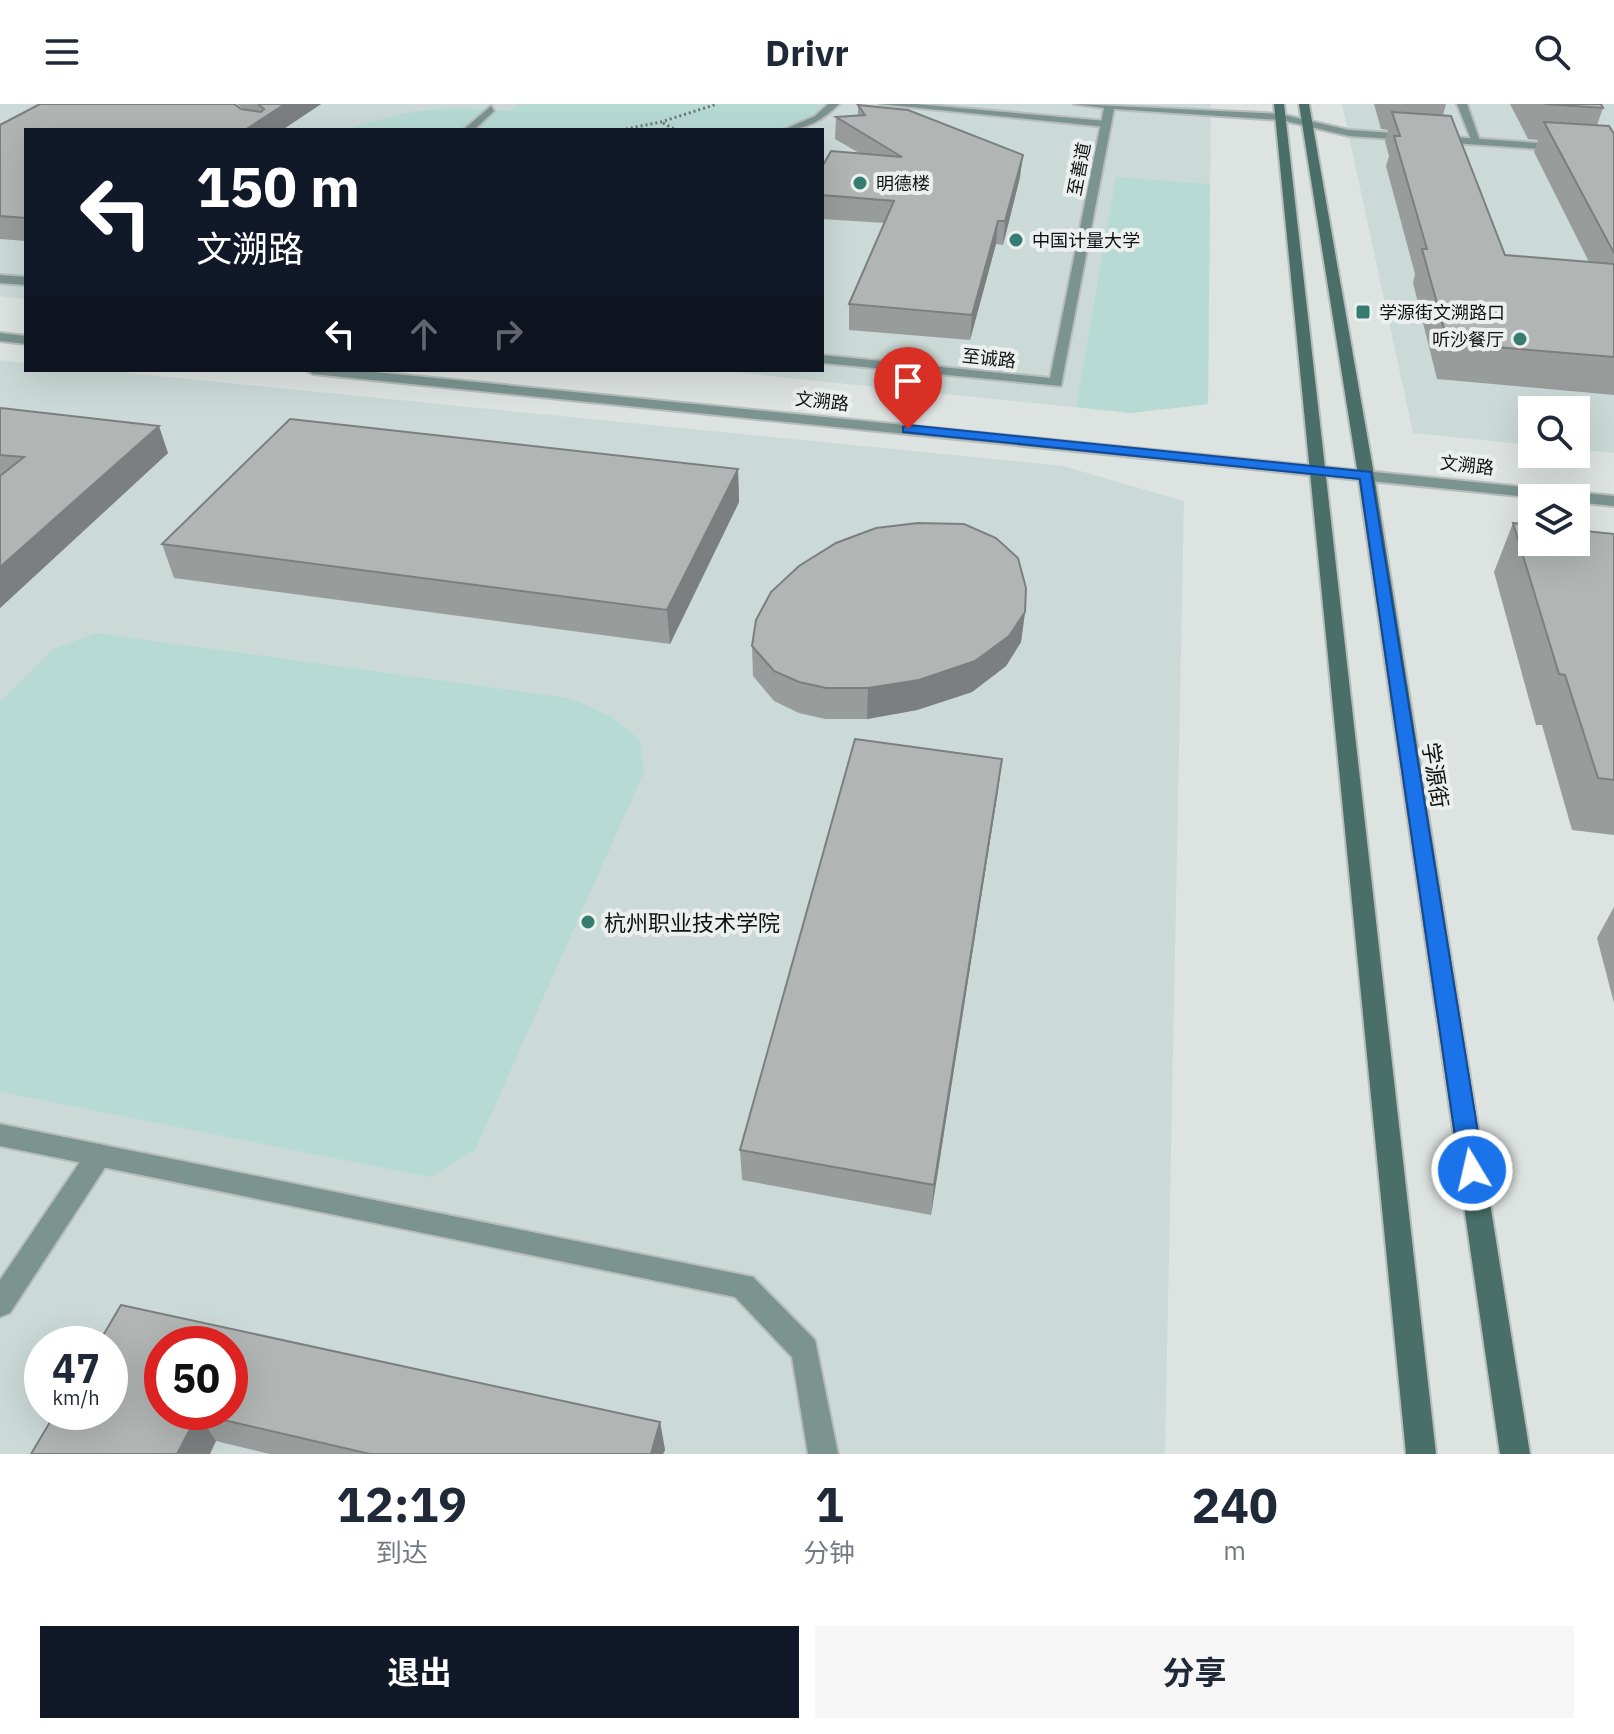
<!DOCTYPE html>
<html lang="zh">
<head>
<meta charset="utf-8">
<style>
	:root { --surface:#fff; --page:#f6f6f7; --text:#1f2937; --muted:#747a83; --accent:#111827 }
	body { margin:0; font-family:"IBM Plex Sans","Noto Sans SC",sans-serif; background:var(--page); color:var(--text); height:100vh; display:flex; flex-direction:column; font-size:30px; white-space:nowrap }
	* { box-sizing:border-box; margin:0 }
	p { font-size:26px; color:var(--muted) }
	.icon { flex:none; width:44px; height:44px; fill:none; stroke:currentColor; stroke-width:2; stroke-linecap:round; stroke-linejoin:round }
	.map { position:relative; height:1350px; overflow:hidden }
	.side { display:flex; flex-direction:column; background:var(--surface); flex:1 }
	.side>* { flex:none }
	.guide { position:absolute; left:24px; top:24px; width:800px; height:244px; border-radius:0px; box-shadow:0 8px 32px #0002; background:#111827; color:#fff; overflow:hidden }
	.controls { position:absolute; left:1518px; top:292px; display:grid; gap:16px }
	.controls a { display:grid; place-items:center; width:72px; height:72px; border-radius:0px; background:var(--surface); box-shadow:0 8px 32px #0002; font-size:40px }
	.speed { position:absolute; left:24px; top:1222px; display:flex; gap:16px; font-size:40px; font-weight:700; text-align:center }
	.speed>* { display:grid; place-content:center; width:104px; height:104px; border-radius:50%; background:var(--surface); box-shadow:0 8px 32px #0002; line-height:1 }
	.speed small { font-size:20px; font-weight:400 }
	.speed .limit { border:12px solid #d22; background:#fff; color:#111 }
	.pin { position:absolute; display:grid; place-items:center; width:68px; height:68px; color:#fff; margin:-82px -34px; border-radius:50% 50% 50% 0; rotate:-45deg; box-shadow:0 0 8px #0007 }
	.pin .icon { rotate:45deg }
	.me { position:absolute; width:88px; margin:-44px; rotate:351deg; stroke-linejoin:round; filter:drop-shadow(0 0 6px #0008) }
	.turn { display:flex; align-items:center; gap:28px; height:168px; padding:0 40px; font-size:36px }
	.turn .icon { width:104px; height:104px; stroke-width:2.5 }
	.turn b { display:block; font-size:56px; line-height:68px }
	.lanes { display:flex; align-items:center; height:76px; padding:0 40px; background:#0003; justify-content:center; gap:40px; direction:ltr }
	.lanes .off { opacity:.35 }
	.eta { display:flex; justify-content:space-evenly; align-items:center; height:136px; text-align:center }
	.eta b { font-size:48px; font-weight:700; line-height:56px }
	.button { display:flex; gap:16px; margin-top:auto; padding:16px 40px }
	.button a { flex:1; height:92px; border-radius:0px; background:var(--accent); color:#fff; font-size:32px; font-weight:700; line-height:92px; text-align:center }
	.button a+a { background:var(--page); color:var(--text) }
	header { display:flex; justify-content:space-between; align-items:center; height:104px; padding:0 40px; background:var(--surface); font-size:36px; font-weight:700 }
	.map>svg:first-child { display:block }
	.built { fill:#cbdad7; fill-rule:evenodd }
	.green { fill:#b7dbd4 }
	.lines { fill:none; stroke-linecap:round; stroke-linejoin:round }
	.service-casing { stroke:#b8bdbc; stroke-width:4 }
	.pedestrian-casing { stroke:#b8bdbc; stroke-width:4 }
	.minor-casing { stroke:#b8bdbc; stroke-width:4 }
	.tertiary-casing { stroke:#b8bdbc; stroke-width:4 }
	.secondary-casing { stroke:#b8bdbc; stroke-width:4 }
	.path { stroke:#6f7372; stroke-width:3; stroke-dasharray:2 3; stroke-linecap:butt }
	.service { fill:#7b948f; fill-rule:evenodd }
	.pedestrian { fill:#7b948f; fill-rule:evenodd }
	.minor { fill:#7b948f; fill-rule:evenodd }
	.tertiary { fill:#7b948f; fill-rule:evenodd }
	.secondary { fill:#496f68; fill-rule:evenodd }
	.wall { fill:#989d9c }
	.shaded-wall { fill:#7c7f7f }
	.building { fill:#b1b6b5; stroke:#7c7f7f; stroke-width:2; fill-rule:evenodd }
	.route { fill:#1a73e8; stroke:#114b97; stroke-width:2 }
	.poi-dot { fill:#377c71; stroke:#ebf0ef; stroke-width:3 }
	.labels { text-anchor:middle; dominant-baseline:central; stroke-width:8; stroke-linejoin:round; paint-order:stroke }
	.far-street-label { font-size:18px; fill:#101212; stroke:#ebf0ef }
	.far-poi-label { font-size:18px; fill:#101212; stroke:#ebf0ef; text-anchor:start }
	.street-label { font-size:22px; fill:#101212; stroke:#ebf0ef }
	.poi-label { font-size:22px; fill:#101212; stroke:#ebf0ef; text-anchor:start }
</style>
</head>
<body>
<header><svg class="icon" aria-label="menu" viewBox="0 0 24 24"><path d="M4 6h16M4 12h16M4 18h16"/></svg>Drivr<svg class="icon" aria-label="search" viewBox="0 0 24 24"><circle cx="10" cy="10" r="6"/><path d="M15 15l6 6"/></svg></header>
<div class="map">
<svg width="1614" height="1350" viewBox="0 0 1614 1350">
	<rect width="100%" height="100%" fill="#dde3e1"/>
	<!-- built -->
	<g class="built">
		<path d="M0,0H1211L1208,300L1131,309L712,266H822V26H26V195L0,192Z"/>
		<path d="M1342,0H1614V349L1576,345V306H1532V341L1413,329Z"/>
		<path d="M0,256L26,259V266H99L1063,362L1184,397L1165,1350H0ZM42,1240H110V1308H42ZM162,1240H230V1308H162Z"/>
	</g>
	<!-- green -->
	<g class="green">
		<path d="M518,0H825L833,1L818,14L788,26H346C408,4 444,1 510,7Z"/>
		<path d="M1116,73L1210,80L1208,300L1131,309L1076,303Z"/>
		<path d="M97,529L569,594L611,612L640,636L644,668L475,1046L430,1073L0,988V598L55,544Z"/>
	</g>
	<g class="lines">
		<!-- service casing -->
		<g class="service-casing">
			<g id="service">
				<path d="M1280,10L1349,26L1614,44V50L1349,32L1277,15Z"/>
				<path d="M99,1040L108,1043L112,1051L108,1059L10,1209L0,1213V1176L90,1043Z"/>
			</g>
		</g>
		<!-- pedestrian casing -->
		<g class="pedestrian-casing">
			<g id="pedestrian">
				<path d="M880,0H916L1106,17L1111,20L1106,23Z"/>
				<path d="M491,2L494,7L474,26H463Z"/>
			</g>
		</g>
		<!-- minor casing -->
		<g class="minor-casing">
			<g id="minor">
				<path d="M828,0H839C823,16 806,26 783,26L815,12Z"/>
				<path d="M1074,0L1280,10L1285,13L1280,16L1114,5L1061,282L822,259V251L1050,274L1104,4Z"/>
				<path d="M1457,0H1467L1481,40L1472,38Z"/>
				<path d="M0,171L26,173V181L0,179Z"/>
				<path d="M0,1020L753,1173L815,1236L838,1350H808L792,1253L735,1193L0,1042Z"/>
			</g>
		</g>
		<!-- tertiary casing -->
		<g class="tertiary-casing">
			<g id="tertiary">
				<path d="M0,229L26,232V240L0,237Z"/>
				<path d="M306,266H354L1614,392V402L1576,398V394H1538L313,270Z"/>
			</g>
		</g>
		<!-- secondary casing -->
		<g class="secondary-casing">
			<g id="secondary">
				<path d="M1274,0H1284L1436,1350H1406Z"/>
				<path d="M1299,0H1309L1374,371L1530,1350H1500L1358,371Z"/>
			</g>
		</g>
		<!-- path -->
		<g class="path">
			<path d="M663,19L676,26"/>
			<path d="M621,26L661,18L717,0"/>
		</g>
		<!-- service -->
		<use href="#service" class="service"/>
		<!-- pedestrian -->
		<use href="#pedestrian" class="pedestrian"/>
		<!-- minor -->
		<use href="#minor" class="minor"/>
		<!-- tertiary -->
		<use href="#tertiary" class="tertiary"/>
		<!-- secondary -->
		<use href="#secondary" class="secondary"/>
	</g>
	<!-- wall -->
	<g class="wall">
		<path d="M237,0H321L282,26H26V137L0,135V21L244,6Z"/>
		<path d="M1374,0H1446L1443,11L1505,151L1589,158L1534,48L1538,36L1528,35L1510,0H1601L1603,4L1597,21L1614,30V291L1437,275L1413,179L1415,170L1386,62L1389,52L1385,37L1388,26L1381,25Z"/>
		<path d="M858,1L1020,73L1003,141L996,140L970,236L849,226V200L885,119L822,115V63L859,49L835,35L836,13L858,11Z"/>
		<path d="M0,305L168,349L0,504Z"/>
		<path d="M738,365L739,398L670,540L174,474L162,440Z"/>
		<path d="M1513,419L1614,430V731L1572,726L1542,621H1536L1494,468Z"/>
		<path d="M1025,508L1021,538L1006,562L972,588L917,606L867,615H825L799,609L774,597L753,572L752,542Z"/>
		<path d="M1002,655L998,686L931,1111L742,1076L740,1046Z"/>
		<path d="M1614,803V899L1597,834Z"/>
		<path d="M56,1308L660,1318L665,1346L663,1350H270L216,1337Z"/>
	</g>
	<!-- shaded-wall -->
	<g class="shaded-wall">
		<path d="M285,0H321L282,26H245Z"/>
		<path d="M1023,51L1020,73L1003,141L1005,117Z"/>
		<path d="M998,117L996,140L970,236L972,211Z"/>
		<path d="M159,322L168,349L0,504V463Z"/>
		<path d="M738,365L739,398L670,540L667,506Z"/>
		<path d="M1025,508L1021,538L1006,562L972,588L917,606L867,615L868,584Z"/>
		<path d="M1002,655L998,686L931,1111L934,1081Z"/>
		<path d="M198,1310L216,1337L210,1350H177Z"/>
		<path d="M660,1318L665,1346L663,1350H651Z"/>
	</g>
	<!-- building -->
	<g class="building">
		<path d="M40,0H234L241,5L261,8L264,5L258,0H285L245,26H26V114L0,112V21Z"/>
		<path d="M1545,0H1601L1603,4Z"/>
		<path d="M858,1L908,6L1023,51L1005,117H998L972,211L849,200L894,97L822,91V63L831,47L902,53L836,13L865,11Z"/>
		<path d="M1392,8L1451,12L1505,151L1614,160V253L1448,239L1422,145H1427L1394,32H1400Z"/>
		<path d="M1544,18L1609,22L1614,30V149Z"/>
		<path d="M1,304L159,322L0,463V372L24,353L0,351V305Z"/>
		<path d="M290,315L738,365L667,506L162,440Z"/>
		<path d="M918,419L964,420L996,434L1018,454L1026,484L1025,508L1009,532L975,557L919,576L868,584H826L799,578L774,567L752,542L756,516L771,488L799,462L836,439L876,424Z"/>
		<path d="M1513,419L1532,421V438H1576V426L1614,430V676L1598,674L1565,571L1559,570Z"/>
		<path d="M855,635L1002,655L934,1081L740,1046Z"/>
		<path d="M121,1201L660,1318L651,1350H370L198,1310L177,1350H31L56,1308H110V1240H98ZM162,1240H230V1308H162Z"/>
	</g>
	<!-- route -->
	<path class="route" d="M908,321L1371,368L1484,1066L1480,1073L1472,1076L1463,1073L1460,1066L1360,375L903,328V323Z"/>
	<!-- markers -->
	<g class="poi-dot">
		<circle cx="860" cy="79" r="8"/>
		<circle cx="1016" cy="136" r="8"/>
		<rect x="1355" y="200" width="16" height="16" rx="4"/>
		<circle cx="1520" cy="235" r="8"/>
		<circle cx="588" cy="818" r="8"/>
	</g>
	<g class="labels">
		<!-- far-street labels -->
		<g class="far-street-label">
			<text transform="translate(1079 65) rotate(-79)">至善道</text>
			<text transform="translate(989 254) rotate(6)">至诚路</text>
			<text transform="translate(822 297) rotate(6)">文溯路</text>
			<text transform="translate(1467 361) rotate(6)">文溯路</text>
		</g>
		<!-- far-poi labels -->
		<g class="far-poi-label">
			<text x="876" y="79">明德楼</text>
			<text x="1032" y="136">中国计量大学</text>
			<text x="1379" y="208">学源街文溯路口</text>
			<text x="1504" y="235" text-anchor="end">听沙餐厅</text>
		</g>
		<!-- street labels -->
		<g class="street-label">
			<text transform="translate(1436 671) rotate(81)">学源街</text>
		</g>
		<!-- poi labels -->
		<g class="poi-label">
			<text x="604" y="818">杭州职业技术学院</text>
		</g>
	</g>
</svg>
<div class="controls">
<a><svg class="icon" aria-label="search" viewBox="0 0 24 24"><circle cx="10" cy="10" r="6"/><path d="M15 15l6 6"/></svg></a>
<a><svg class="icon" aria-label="layers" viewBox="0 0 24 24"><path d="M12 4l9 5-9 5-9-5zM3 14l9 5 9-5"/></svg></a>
</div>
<div class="speed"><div>47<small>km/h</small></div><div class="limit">50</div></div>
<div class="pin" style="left:908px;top:325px;background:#d93025"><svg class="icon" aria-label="arrive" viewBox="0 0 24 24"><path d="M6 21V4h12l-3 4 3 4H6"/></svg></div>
<svg class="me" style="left:1472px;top:1066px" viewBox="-20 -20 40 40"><circle r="17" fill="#1a73e8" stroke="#fff" stroke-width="3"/><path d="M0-11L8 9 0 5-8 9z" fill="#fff"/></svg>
<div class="guide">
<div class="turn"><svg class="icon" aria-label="left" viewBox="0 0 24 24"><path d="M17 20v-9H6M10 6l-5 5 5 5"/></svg><div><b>150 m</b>文溯路</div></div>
<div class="lanes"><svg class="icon" aria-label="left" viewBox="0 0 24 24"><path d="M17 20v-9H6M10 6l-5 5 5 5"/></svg><svg class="icon off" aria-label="ahead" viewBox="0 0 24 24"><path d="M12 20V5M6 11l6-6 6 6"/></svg><svg class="icon off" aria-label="right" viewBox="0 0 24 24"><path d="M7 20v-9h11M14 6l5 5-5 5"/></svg></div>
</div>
</div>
<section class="side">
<div class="eta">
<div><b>12:19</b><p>到达</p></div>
<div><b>1</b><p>分钟</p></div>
<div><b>240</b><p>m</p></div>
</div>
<div class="button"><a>退出</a><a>分享</a></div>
</section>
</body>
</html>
